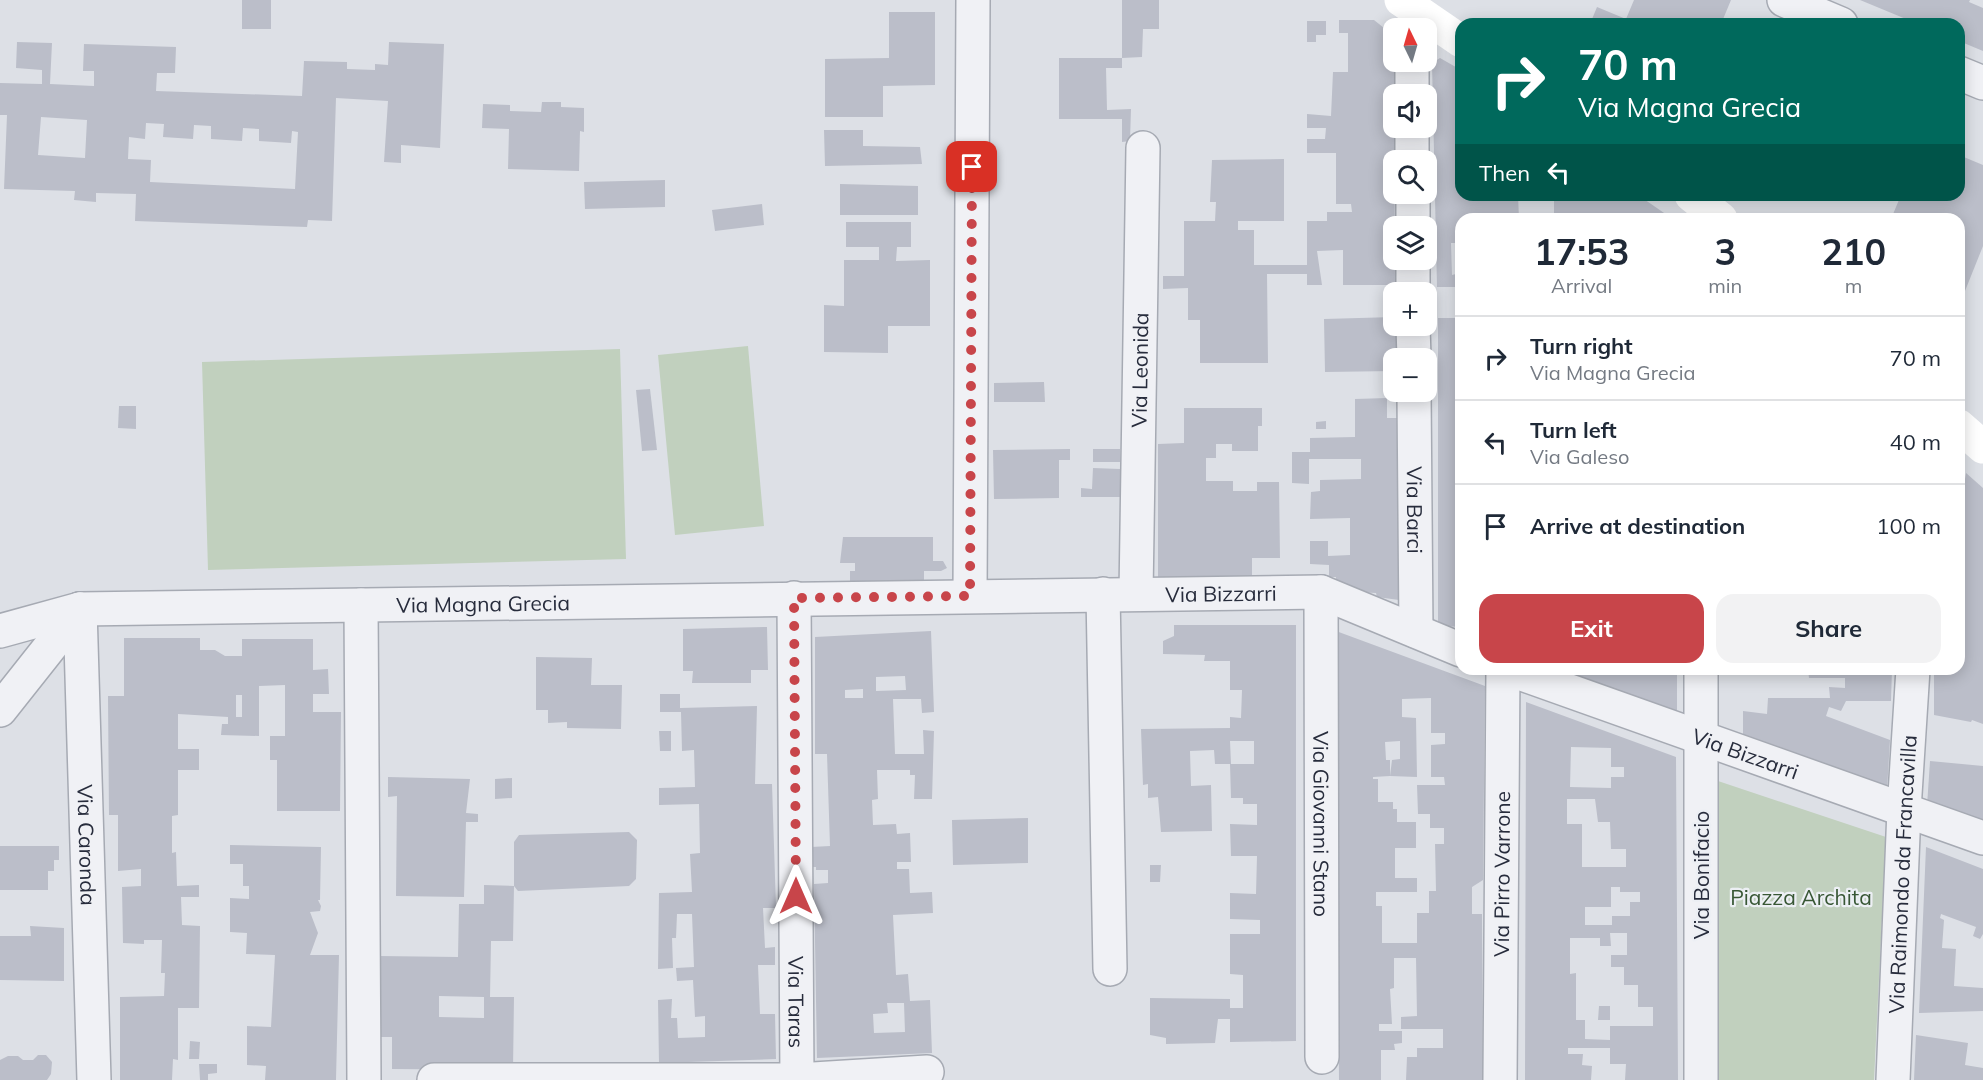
<!DOCTYPE html>
<html lang="en">
<head>
<meta charset="utf-8">
<style>
	:root { --surface:#fff; --page:#f2f2f3; --text:#1f2937; --muted:#747a83; --line:#e0e1e3; --accent:#c8454a }
	body { margin:0; font-family:Mulish,sans-serif; background:var(--page); color:var(--text); height:100vh; display:flex; flex-direction:column; font-size:22px; white-space:nowrap }
	* { box-sizing:border-box; margin:0 }
	p { font-size:20px; color:var(--muted) }
	.icon { flex:none; width:33px; height:33px; fill:none; stroke:currentColor; stroke-width:2; stroke-linecap:round; stroke-linejoin:round }
	.map { position:relative; flex:1; overflow:hidden }
	.side { position:absolute; left:1455px; top:213px; width:510px; height:462px; display:flex; flex-direction:column; background:var(--surface); border-radius:18px; box-shadow:0 3px 15px #0003 }
	.side>* { flex:none }
	.guide { position:absolute; left:1455px; top:18px; width:510px; height:183px; border-radius:18px; box-shadow:0 3px 15px #0003; background:#00695c; color:#fff; overflow:hidden }
	.needle { width:39px; rotate:355deg }
	.fabs { position:absolute; left:1383px; top:18px; display:grid; gap:12px }
	.fabs a { display:grid; place-items:center; width:54px; height:54px; border-radius:12px; background:var(--surface); box-shadow:0 3px 15px #0003; font-size:30px }
	.pin { position:absolute; display:grid; place-items:center; width:51px; height:51px; color:#fff; margin:-26px; border-radius:12px; box-shadow:0 3px 9px #0006 }
	.me { position:absolute; width:66px; margin:-33px; rotate:0deg; stroke-linejoin:round; filter:drop-shadow(0 0 4px #0008) }
	.turn { display:flex; align-items:center; gap:21px; height:126px; padding:0 24px; font-size:27px }
	.turn .icon { width:78px; height:78px; stroke-width:2.5 }
	.turn b { display:block; font-size:42px; line-height:51px }
	.then { display:flex; align-items:center; height:57px; padding:0 24px; background:#0003; gap:12px; font-size:22px }
	.eta { display:flex; justify-content:space-evenly; align-items:center; height:102px; text-align:center }
	.eta b { font-size:36px; font-weight:700; line-height:42px }
	.button { display:flex; gap:12px; margin-top:auto; padding:12px 24px }
	.button a { flex:1; height:69px; border-radius:18px; background:var(--accent); color:#fff; font-size:24px; font-weight:700; line-height:69px; text-align:center }
	.button a+a { background:var(--page); color:var(--text) }
	ul { padding:0; list-style:none }
	li { display:flex; align-items:center; gap:18px; height:84px; padding:0 24px; border-top:2px solid var(--line) }
	li div { flex:1 }
	li b { display:block; font-size:22px }
	li em { font-style:normal }
	.map>svg:first-child { display:block }
	.green { fill:#c1d0be }
	.building { fill:#bbbec9; fill-rule:evenodd }
	.lines { fill:none; stroke-linecap:round; stroke-linejoin:round }
	.street-casing { stroke:#a6aab3; stroke-width:36 }
	.street { stroke:#f0f1f5; stroke-width:33 }
	.secondary { stroke:#fff; stroke-width:33 }
	.route { stroke:#c8454a; stroke-width:10; stroke-dasharray:0 18 }
	.labels { text-anchor:middle; dominant-baseline:central; stroke-width:4.5; stroke-linejoin:round; paint-order:stroke }
	.street-label { font-size:21px; fill:#272c3c; stroke:#eceff4 }
	.park-label { font-size:21px; fill:#385735; stroke:#eceff4 }
</style>
</head>
<body>
<div class="map">
<svg width="1983" height="1080" viewBox="0 0 1983 1080">
	<rect width="100%" height="100%" fill="#dde0e6"/>
	<!-- green -->
	<g class="green">
		<path d="M748,346L764,526L675,535L658,355Z"/>
		<path d="M620,349L626,559L208,570L202,362Z"/>
		<path d="M1718,781L1886,837L1874,1080H1719Z"/>
	</g>
	<!-- building -->
	<g class="building">
		<rect x="242" y="0" width="29" height="29"/>
		<path d="M1122,0H1159V29H1143L1142,57L1122,58V68H1106L1107,110L1131,109L1130,141L1122,142V119H1059V58H1122Z"/>
		<path d="M1634,0H1731L1721,24H1590L1597,7L1626,19Z"/>
		<path d="M1860,0H1970L1969,2L1983,8V51L1959,41V24H1918Z"/>
		<path d="M889,12H935V85L883,86V117H825V59L889,58Z"/>
		<path d="M1339,20H1374L1394,36L1395,285H1343V250L1317,251L1322,285H1307V274H1267L1268,363H1200V320H1188V288L1163,289V276H1184V221H1215L1216,202H1210L1212,160L1284,159V221H1238V230H1254V265H1307V221H1327V212H1352L1351,204H1336V153H1307V139H1325L1326,128H1307V114L1331,116L1333,72H1348V33H1339Z"/>
		<path d="M1307,21H1326V35H1316V42H1307Z"/>
		<path d="M17,42L52,43L50,84L94,86V71H83L84,44L176,47L175,73H157L156,91L302,96L304,61L347,62V69L375,70V64L388,65L389,42L444,44L440,148L401,145V163L384,162L388,101L336,98L332,221L308,220L307,227L135,221L136,194L96,193V202L74,200L75,191L4,189L7,115H0V83L42,84V70L16,68ZM41,117L87,120L85,158L38,155ZM146,123L164,124L163,137L193,139L194,125L211,126V139L242,141L243,128L259,129V141L291,143L292,131L298,132L295,189L150,182L151,160L128,159L129,137L145,139Z"/>
		<path d="M1440,58L1461,70V195H1518L1519,219H1461V243H1451L1452,275L1456,274V287H1437L1432,63Z"/>
		<path d="M542,102H561V107L584,108V132L580,131L579,171L508,169L509,129L482,128L483,104L510,105V111L541,112Z"/>
		<path d="M824,130H863V146L920,147L922,164L825,166Z"/>
		<path d="M1959,155L1983,165V246L1963,296L1959,294V219H1891L1901,195H1959Z"/>
		<path d="M665,180V207L585,209L584,182Z"/>
		<path d="M840,184L918,186V215H840Z"/>
		<path d="M1554,195L1618,198L1620,195H1638L1667,215L1664,219H1554Z"/>
		<path d="M762,204L764,225L715,231L712,210Z"/>
		<path d="M846,222H911V247H897L896,261L930,260V326H888V353L824,352V305L844,306V260H879V247H846Z"/>
		<path d="M1394,317V326H1396L1397,358H1394V371L1325,372L1324,319Z"/>
		<path d="M1438,318H1461V633L1457,632L1458,627L1438,625Z"/>
		<path d="M1044,382L1045,402H994V383Z"/>
		<path d="M650,389L657,450L642,451L636,390Z"/>
		<path d="M1387,398V418H1398L1399,600L1377,597L1376,593L1335,591L1336,577H1329V565L1310,564V541H1328V556L1350,555V518L1310,519L1311,492L1320,491V480L1361,479V459H1309V484L1292,483V452H1310V438L1355,437V399Z"/>
		<path d="M119,406H136V429L118,428Z"/>
		<path d="M1184,408H1262V426H1258V451H1232V444H1216V458H1206V481H1233V491H1257V482H1279L1280,558H1252V585H1158V444L1184,443Z"/>
		<path d="M1326,421V429H1316V422Z"/>
		<path d="M1070,449V460H1059V498L994,499L993,450Z"/>
		<rect x="1093" y="449" width="27" height="13"/>
		<path d="M1093,468L1120,469V497H1081V488L1092,489Z"/>
		<path d="M1966,473L1983,488V724L1972,720L1971,722L1934,715V669H1959V478L1965,479Z"/>
		<path d="M843,537H933V561H943L947,568L941,571H924V580H917V585L850,587V571H855V563H840Z"/>
		<path d="M1174,625H1296V1041L1230,1042V1019H1218L1215,1043L1166,1044V1038L1150,1035V998L1230,999V1008H1243V975L1230,974V934H1260V920L1230,919V893L1256,894L1257,856H1231L1230,824L1257,825V804H1243V798H1231L1230,764H1215L1214,750L1190,751L1191,786L1211,785L1212,831L1161,832L1158,797L1148,798V784L1143,785L1141,729L1230,728V717L1241,718L1242,690H1230V661H1204L1205,655L1163,654V641L1174,636ZM1230,741H1254V764H1231Z"/>
		<path d="M767,627L768,670H751V683H692L693,671H683V629Z"/>
		<path d="M931,631L934,712L922,713L921,699H893L895,754H924L923,730L934,731L932,799H914L915,775H910V770H877L878,799L872,800L873,825L896,824L897,834L910,833L911,862H897V869H909L910,893L932,892L933,913L893,915L896,975L908,974L910,1001L930,1000L932,1053L817,1058L814,884L828,883V870H816V867H812L811,847L830,846L827,754H815V637ZM905,676L906,690L876,691V677ZM863,689V698H845V690ZM887,1003H904L905,1032L874,1033L873,1014L888,1013Z"/>
		<path d="M1336,631L1485,686L1483,880L1472,887V914H1482L1483,1080H1406L1407,1057H1417V1048H1443V1029H1401V1017L1417,1016L1416,958H1394V988L1390,989L1392,1024H1379V1031H1402V1043L1394,1044L1395,1050H1381V1080H1339ZM1431,698V733H1445V744L1431,745V777H1444L1445,785H1417L1418,814H1430V828H1444V844H1435L1436,891H1429V913H1417V943H1382V906H1376V892H1417V878H1395V848H1416V822H1397V809H1393V802H1378V779H1373V777L1390,776V760H1386L1385,742L1400,741V759L1392,760L1390,776L1417,777L1416,718L1402,717V699Z"/>
		<path d="M124,638H200V650H215L225,656H242V639H313V670L328,669L329,694H313V712H341L340,811H277V760H270V736H285V685L259,686V736L221,735L222,724H228V717L178,714V749H199V770H178V815L172,816V853L176,852L177,886L199,885V897H181L182,925L200,926L199,1008H178V1060L173,1059L172,1080H120V997L164,996L165,973H161L162,940H144V944L123,943L122,887L141,886V869L118,871V815H109L108,696H124ZM236,695H242V717H236Z"/>
		<path d="M536,657L592,658L591,685H622L621,729L567,728V722L548,723V710H536Z"/>
		<path d="M1548,669H1677V718Z"/>
		<path d="M1808,669H1892L1891,701H1846L1841,711L1829,707L1826,716L1890,740L1887,790L1743,737V711L1767,714L1768,698H1830L1829,687L1845,688V678H1809Z"/>
		<path d="M660,694H680V708L757,706L755,784H772L776,908H763L765,948L775,947V965H758L760,1014H775L776,1059L659,1063L658,1000L672,999L671,1018H677L678,1038L705,1037V1016L695,1017L693,980L677,981L676,968L694,967L692,914H677L676,938H672L673,968L658,969L659,893L692,892L690,854L700,853L699,804L659,805V788L695,787L694,750L682,751L681,712H660Z"/>
		<path d="M1526,702L1676,757L1678,1080H1625L1626,1064H1610V1048H1568V1054H1583L1582,1065L1592,1066L1591,1080H1525ZM1571,747L1611,748V767H1624V777H1611V788L1570,787ZM1567,799H1595L1598,822H1610L1611,849H1626V867H1582V824H1567ZM1611,887H1620V892H1640V902H1630V916H1612V925H1585V907H1611ZM1610,933H1627V955H1611V967H1624V985H1638V1007H1653V1026H1610V1040L1585,1039V1020H1576V973L1570,974V938H1600V946H1611Z"/>
		<path d="M659,731H671V751H660Z"/>
		<path d="M1930,761L1983,766V826L1927,806Z"/>
		<path d="M388,777L470,779L466,813L478,814V822H466L464,897L396,896L397,796L388,797Z"/>
		<path d="M512,778V798L495,799V779Z"/>
		<path d="M1028,818V863L953,865L952,820Z"/>
		<path d="M629,832L637,840L636,879L629,886L518,891L514,886V842L519,835Z"/>
		<path d="M230,845L321,847L320,900H318L321,906L320,911L310,912L318,933L310,955H339L336,1080H265L266,1066L247,1065V1026L271,1027L275,955L246,954L247,933L230,932V898L249,899V886H243V864H230Z"/>
		<path d="M0,846H59V860H54V871H48V890H0Z"/>
		<path d="M1926,847L1983,869V934L1980,939L1973,936L1976,927L1941,914L1940,918L1944,920L1942,948L1956,949L1954,986L1983,988V1011L1919,1013Z"/>
		<path d="M1150,865H1161L1160,882H1150Z"/>
		<path d="M484,885L514,886L513,941H491L490,997H514L513,1070L392,1069V1037H378L379,956L458,957L459,904H484ZM439,996L484,997V1018L439,1017Z"/>
		<path d="M30,926L64,928V981L0,980V936H31Z"/>
		<path d="M1599,1006H1610V1020H1598Z"/>
		<path d="M1916,1035L1968,1043L1965,1065L1983,1068V1080H1914Z"/>
		<path d="M190,1041L200,1042L199,1059H189Z"/>
		<path d="M38,1055H46L52,1062L51,1074L47,1080H0V1060L8,1056H18L23,1060H33Z"/>
		<path d="M199,1064H217V1073L208,1074V1080H200Z"/>
	</g>
	<g class="lines">
		<!-- street casing -->
		<g class="street-casing">
			<g id="street">
				<path d="M1784,0L1841,24"/>
				<path d="M1412,62V94"/>
				<path d="M1959,73L1983,83"/>
				<path d="M1412,128V160"/>
				<path d="M1413,194V226"/>
				<path d="M1413,260V292"/>
				<path d="M1413,326L1414,358"/>
				<path id="s1" d="M1414,392L1416,631"/>
				<path id="s2" d="M1321,592L1322,1057"/>
				<path d="M1103,594L1110,969"/>
				<path id="s3" d="M1136,594L1143,148"/>
				<path d="M970,596L973,0"/>
				<path id="s4" d="M794,598L797,1080"/>
				<path d="M361,605L364,1080"/>
				<path id="s5" d="M80,609L94,1080"/>
				<path id="s6" d="M0,631L80,609L1321,592L1461,650"/>
				<path id="s7" d="M1508,669L1983,838"/>
				<path d="M0,710L80,609"/>
				<path d="M434,1080H797L927,1072"/>
				<path id="s8" d="M1500,1080L1503,669"/>
				<path d="M1701,1080V669"/>
				<path id="s9" d="M1893,1080L1904,810L1913,669"/>
			</g>
		</g>
		<!-- street -->
		<use href="#street" class="street"/>
		<!-- secondary -->
		<g class="secondary">
			<path d="M1401,0L1461,41"/>
			<path d="M1691,195L1721,219"/>
			<path d="M1959,426L1983,447"/>
		</g>
	</g>
	<g class="lines">
		<!-- route -->
		<path class="route" d="M796,896L794,598L970,596L972,167"/>
	</g>
	<g class="labels">
		<!-- street labels -->
		<g class="street-label">
			<text stroke="none"><textPath href="#s3" startOffset="224">Via Leonida</textPath></text>
			<text stroke="none"><textPath href="#s1" startOffset="118">Via Barci</textPath></text>
			<text stroke="none"><textPath href="#s6" startOffset="1224">Via Bizzarri</textPath></text>
			<text stroke="none"><textPath href="#s6" startOffset="486">Via Magna Grecia</textPath></text>
			<text stroke="none"><textPath href="#s7" startOffset="252">Via Bizzarri</textPath></text>
			<text stroke="none"><textPath href="#s2" startOffset="232">Via Giovanni Stano</textPath></text>
			<text stroke="none"><textPath href="#s5" startOffset="236">Via Caronda</textPath></text>
			<text stroke="none"><textPath href="#s8" startOffset="206">Via Pirro Varrone</textPath></text>
			<text stroke="none"><textPath href="#s9" startOffset="206">Via Raimondo da Francavilla</textPath></text>
			<text transform="translate(1701 875) rotate(-90)">Via Bonifacio</text>
			<text stroke="none"><textPath href="#s4" startOffset="404">Via Taras</textPath></text>
		</g>
		<!-- park labels -->
		<g class="park-label">
			<text x="1801" y="897">Piazza Archita</text>
		</g>
	</g>
</svg>
<div class="fabs">
<a><svg class="needle" viewBox="-14 -14 28 28"><path d="M0-13l5 13h-10z" fill="#e53935"/><path d="M0 13l5-13h-10z" fill="#747a83"/></svg></a>
<a><svg class="icon" aria-label="sound" viewBox="0 0 24 24"><path d="M4 9h4l5-4v14l-5-4H4zM17 9q2 3 0 6"/></svg></a>
<a><svg class="icon" aria-label="search" viewBox="0 0 24 24"><circle cx="10" cy="10" r="6"/><path d="M15 15l6 6"/></svg></a>
<a><svg class="icon" aria-label="layers" viewBox="0 0 24 24"><path d="M12 4l9 5-9 5-9-5zM3 14l9 5 9-5"/></svg></a>
<a>+</a>
<a>−</a>
</div>
<div class="pin" style="left:972px;top:167px;background:#d93025"><svg class="icon" aria-label="arrive" viewBox="0 0 24 24"><path d="M6 21V4h12l-3 4 3 4H6"/></svg></div>
<svg class="me" style="left:796px;top:896px" viewBox="-20 -20 40 40"><path d="M0-17L14 15 0 8-14 15z" fill="#c8454a" stroke="#fff" stroke-width="4"/></svg>
<div class="guide">
<div class="turn"><svg class="icon" aria-label="right" viewBox="0 0 24 24"><path d="M7 20v-9h11M14 6l5 5-5 5"/></svg><div><b>70 m</b>Via Magna Grecia</div></div>
<div class="then">Then<svg class="icon" aria-label="left" viewBox="0 0 24 24"><path d="M17 20v-9H6M10 6l-5 5 5 5"/></svg></div>
</div>
<section class="side">
<div class="eta">
<div><b>17:53</b><p>Arrival</p></div>
<div><b>3</b><p>min</p></div>
<div><b>210</b><p>m</p></div>
</div>
<ul>
<li><svg class="icon" aria-label="right" viewBox="0 0 24 24"><path d="M7 20v-9h11M14 6l5 5-5 5"/></svg><div><b>Turn right</b><p>Via Magna Grecia</p></div><em>70 m</em></li>
<li><svg class="icon" aria-label="left" viewBox="0 0 24 24"><path d="M17 20v-9H6M10 6l-5 5 5 5"/></svg><div><b>Turn left</b><p>Via Galeso</p></div><em>40 m</em></li>
<li><svg class="icon" aria-label="arrive" viewBox="0 0 24 24"><path d="M6 21V4h12l-3 4 3 4H6"/></svg><div><b>Arrive at destination</b></div><em>100 m</em></li>
</ul>
<div class="button"><a>Exit</a><a>Share</a></div>
</section>
</div>
</body>
</html>
